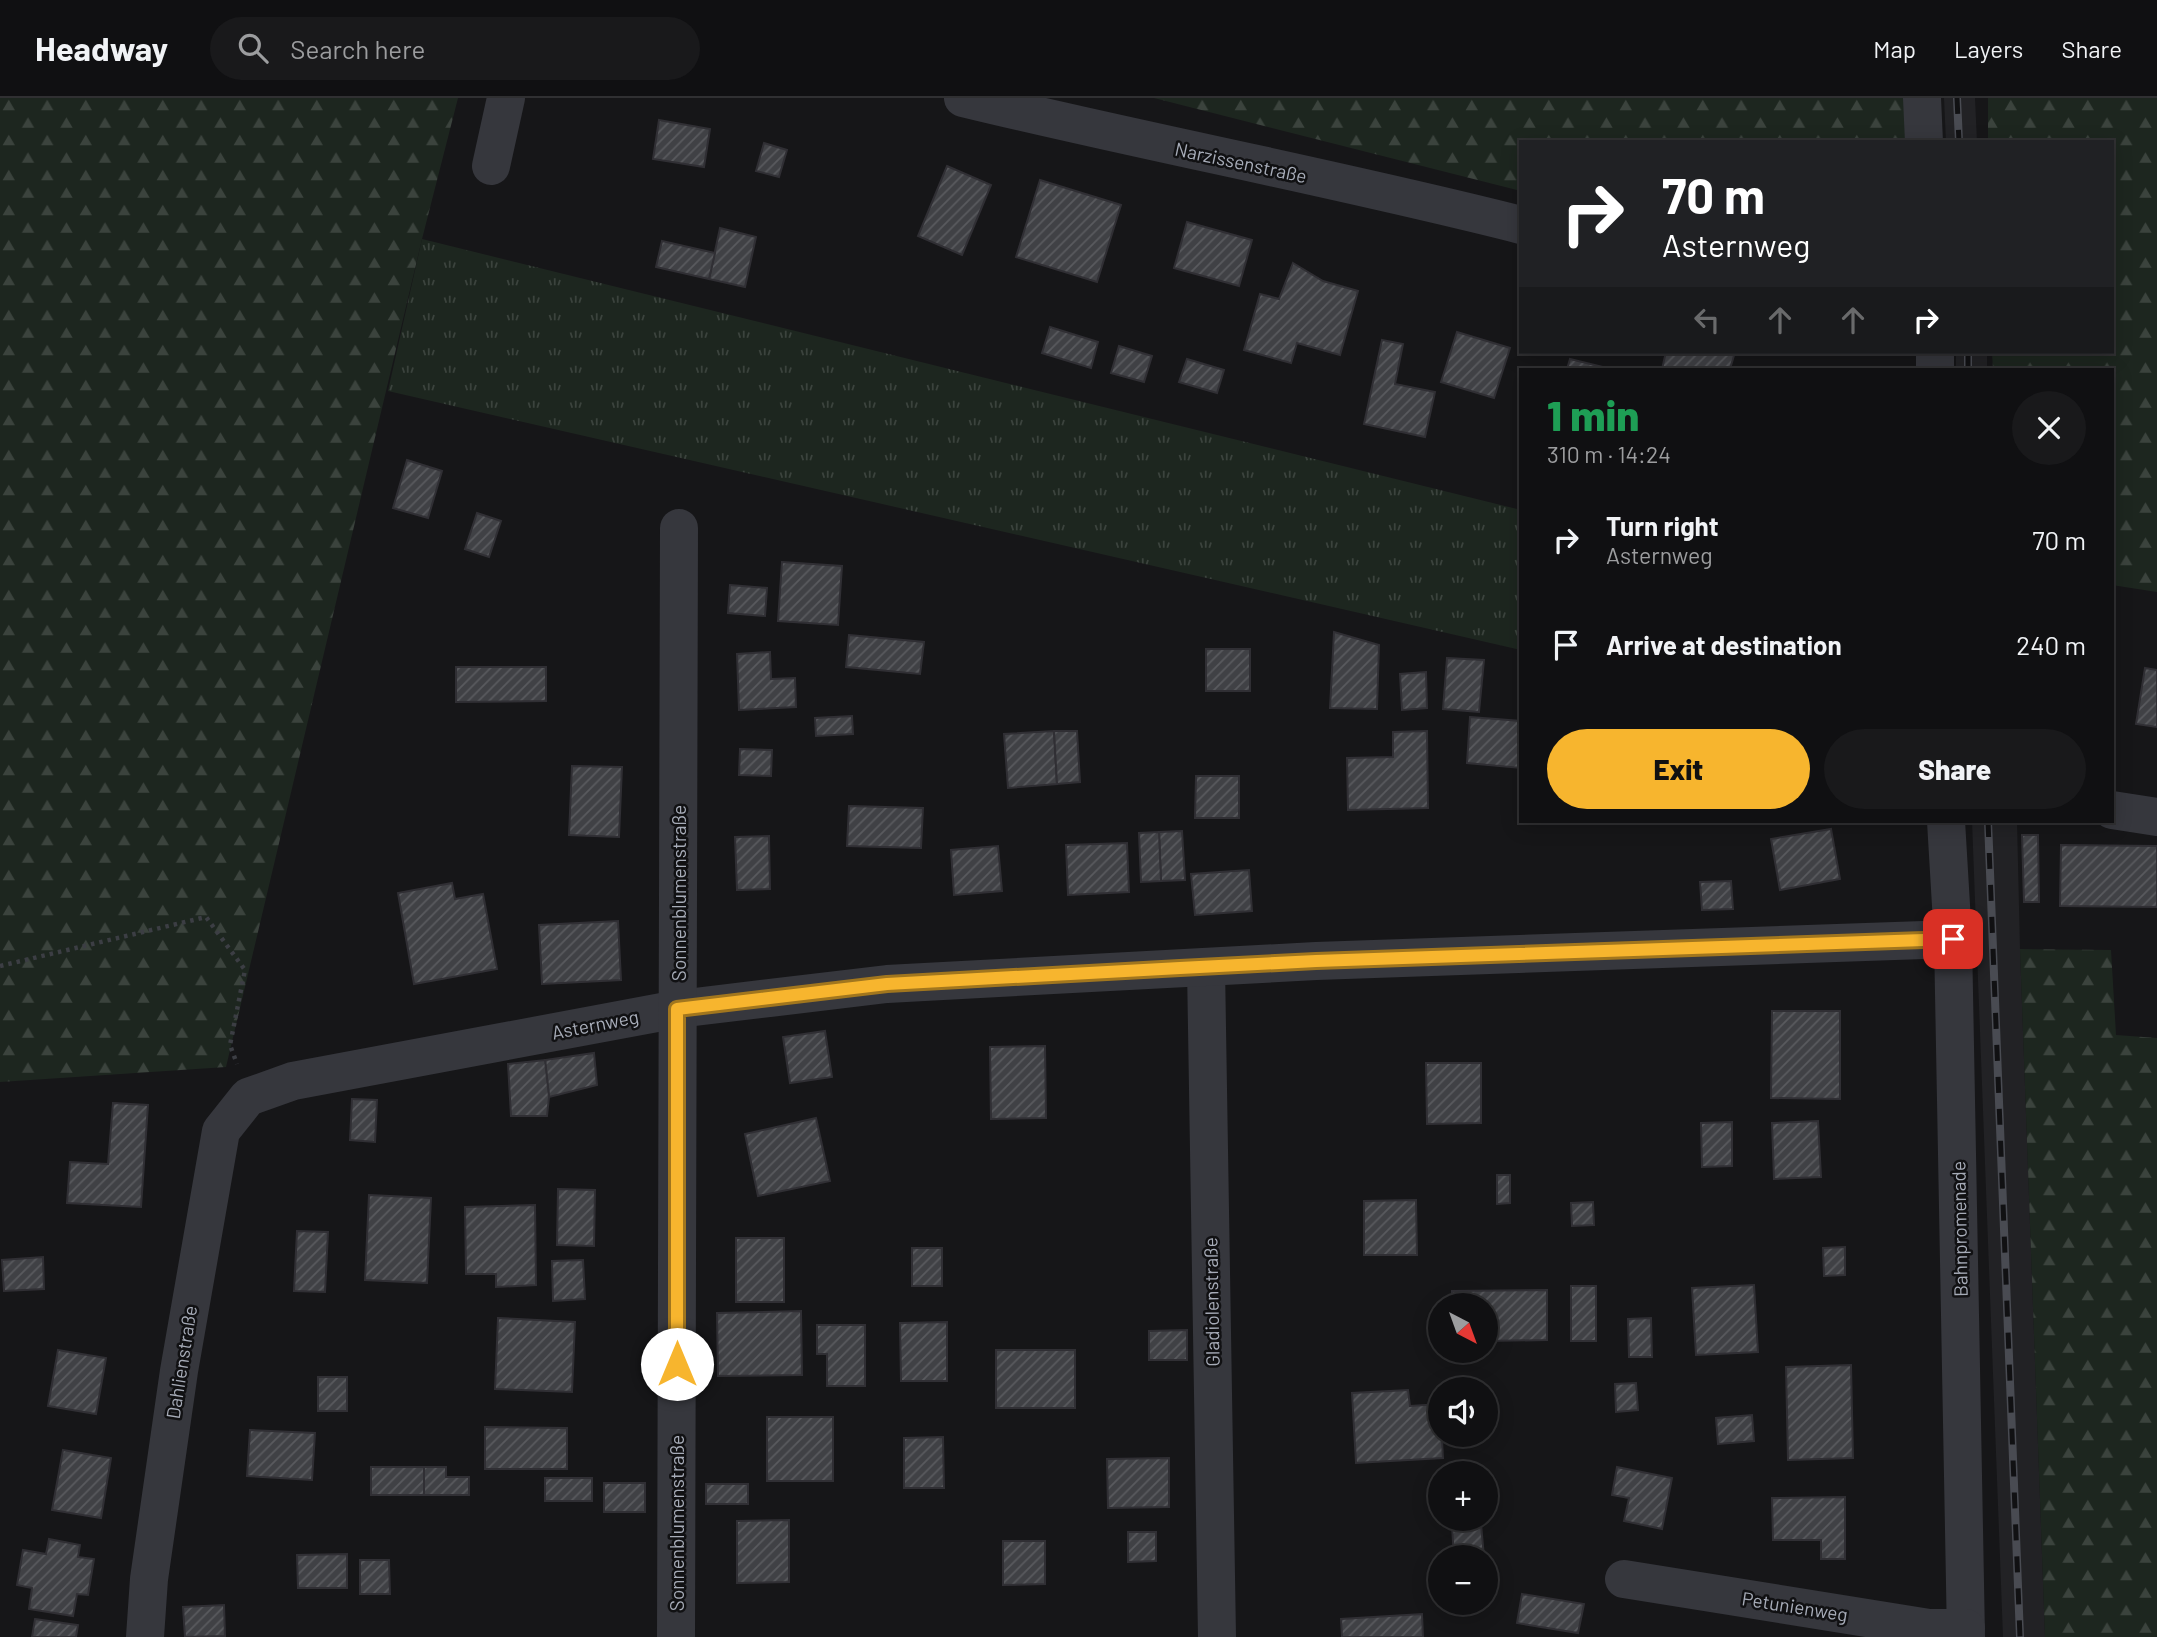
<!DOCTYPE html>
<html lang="en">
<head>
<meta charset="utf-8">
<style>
	:root { --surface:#101012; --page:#19191b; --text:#f1f3f6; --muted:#9c9d9f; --line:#303032; --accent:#f7b52e }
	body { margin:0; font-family:Barlow,sans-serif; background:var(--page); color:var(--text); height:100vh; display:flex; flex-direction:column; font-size:26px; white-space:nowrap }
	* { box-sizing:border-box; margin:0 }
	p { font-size:23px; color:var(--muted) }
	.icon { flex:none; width:38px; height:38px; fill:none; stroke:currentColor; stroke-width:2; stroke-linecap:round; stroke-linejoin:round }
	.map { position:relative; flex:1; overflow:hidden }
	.details { position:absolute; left:1519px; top:270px; width:595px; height:455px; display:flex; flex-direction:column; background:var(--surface); border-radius:0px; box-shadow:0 4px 18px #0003,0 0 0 2px var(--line) }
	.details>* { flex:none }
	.guide { position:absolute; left:1519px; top:42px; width:595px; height:214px; border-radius:0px; box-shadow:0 4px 18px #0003,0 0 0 2px var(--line); background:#202124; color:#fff; overflow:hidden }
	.needle { width:46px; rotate:139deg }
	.tools { position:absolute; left:1428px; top:1195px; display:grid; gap:14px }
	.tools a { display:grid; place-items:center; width:70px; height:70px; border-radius:50%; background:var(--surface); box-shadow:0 4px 18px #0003,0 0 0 2px var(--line); font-size:35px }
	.pin { position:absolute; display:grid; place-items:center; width:60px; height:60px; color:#fff; margin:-30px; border-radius:14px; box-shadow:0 4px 10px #0006 }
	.me { position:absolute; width:77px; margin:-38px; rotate:0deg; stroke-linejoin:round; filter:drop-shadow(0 0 5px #0008) }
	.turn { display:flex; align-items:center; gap:24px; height:147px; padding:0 28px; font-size:32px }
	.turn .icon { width:91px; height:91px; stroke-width:2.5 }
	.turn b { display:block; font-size:49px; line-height:60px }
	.lanes { display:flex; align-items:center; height:66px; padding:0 28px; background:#0003; justify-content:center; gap:35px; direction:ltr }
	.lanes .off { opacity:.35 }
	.round { display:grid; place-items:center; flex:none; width:74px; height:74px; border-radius:37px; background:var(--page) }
	.head { display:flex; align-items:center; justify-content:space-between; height:119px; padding:0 28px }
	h1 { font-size:42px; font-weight:800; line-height:52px; color:#1e9e55 }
	.button { display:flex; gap:14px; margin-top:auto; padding:14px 28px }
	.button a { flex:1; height:80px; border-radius:42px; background:var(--accent); color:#111; font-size:28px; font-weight:800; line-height:80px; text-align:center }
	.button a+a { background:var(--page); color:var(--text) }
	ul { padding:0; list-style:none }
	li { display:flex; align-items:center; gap:21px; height:105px; padding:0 28px }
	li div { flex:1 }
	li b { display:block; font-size:26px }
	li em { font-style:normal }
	header { display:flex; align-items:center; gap:42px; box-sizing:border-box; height:98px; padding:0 35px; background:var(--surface); border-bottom:2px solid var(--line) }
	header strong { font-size:33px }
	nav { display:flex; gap:38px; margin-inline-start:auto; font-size:24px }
	.search { width:490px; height:63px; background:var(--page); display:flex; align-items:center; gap:18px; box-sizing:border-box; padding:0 24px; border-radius:38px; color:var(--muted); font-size:26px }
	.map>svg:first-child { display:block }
	.built { fill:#222225 }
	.grass { fill:url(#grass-tufts) }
	.forest { fill:url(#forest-firs) }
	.building { fill:url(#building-hatch); stroke:#302f34; stroke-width:2 }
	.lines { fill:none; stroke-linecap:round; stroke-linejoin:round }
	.path { stroke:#3c3e44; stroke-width:4.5; stroke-dasharray:3.5 5; stroke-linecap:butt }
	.minor { stroke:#36373d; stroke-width:38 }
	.rail-casing { stroke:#494b52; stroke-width:8 }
	.rail { stroke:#111113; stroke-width:5; stroke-dasharray:16; stroke-linecap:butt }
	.route-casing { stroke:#a1761e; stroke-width:18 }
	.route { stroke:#f7b52e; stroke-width:12 }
	.labels { text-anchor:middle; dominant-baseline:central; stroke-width:5; stroke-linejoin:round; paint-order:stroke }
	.street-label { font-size:19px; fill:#a7acb8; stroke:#111113 }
</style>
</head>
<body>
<header>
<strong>Headway</strong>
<div class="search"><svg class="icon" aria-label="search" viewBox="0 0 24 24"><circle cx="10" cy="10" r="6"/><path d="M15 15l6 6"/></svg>Search here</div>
<nav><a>Map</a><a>Layers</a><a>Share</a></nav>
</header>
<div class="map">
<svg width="2157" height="1539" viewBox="0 0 2157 1539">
	<defs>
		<pattern id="grass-tufts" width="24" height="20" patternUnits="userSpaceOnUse" patternTransform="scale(1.75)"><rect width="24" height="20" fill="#1d261f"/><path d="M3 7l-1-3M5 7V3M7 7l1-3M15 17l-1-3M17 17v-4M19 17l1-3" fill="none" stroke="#3b433d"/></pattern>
		<pattern id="forest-firs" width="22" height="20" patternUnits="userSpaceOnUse" patternTransform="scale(1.75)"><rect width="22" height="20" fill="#1d261f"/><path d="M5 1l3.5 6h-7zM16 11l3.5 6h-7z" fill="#3b433d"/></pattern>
		<pattern id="building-hatch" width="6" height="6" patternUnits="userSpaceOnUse" patternTransform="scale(1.75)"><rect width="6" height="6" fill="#404145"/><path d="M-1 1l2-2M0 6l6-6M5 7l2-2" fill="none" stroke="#595a5e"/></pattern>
	</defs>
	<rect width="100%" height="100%" fill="#161618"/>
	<!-- built -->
	<g class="built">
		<path d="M1944,0H1975L1977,44H1946Z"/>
		<rect x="1956" y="254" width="31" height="17"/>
		<path d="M1972,723H2017L2020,851L2045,1539H2003Z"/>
	</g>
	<!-- grass -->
	<path class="grass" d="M422,141L1521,412V552L388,293Z"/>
	<!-- forest -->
	<g class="forest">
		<path d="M0,0H458L422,141L226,969L0,984Z"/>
		<path d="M1154,0H1906L1908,44H1521V93Z"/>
		<path d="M1988,0H2157V494L2112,487V271H1993L1992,254H2112V44H1988Z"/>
		<path d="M2020,851L2111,852L2116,937L2157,940V1539H2045Z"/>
	</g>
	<!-- building -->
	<g class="building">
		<path d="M659,22L710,31L704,69L653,61Z"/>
		<path d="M764,45L787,52L779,79L756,73Z"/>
		<path d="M947,68L991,87L962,157L918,138Z"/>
		<path d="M1040,82L1121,107L1097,184L1016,159Z"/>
		<path d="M1187,124L1252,142L1239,188L1174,170Z"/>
		<path d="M720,130L756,139L745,189L709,181Z"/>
		<path d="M662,143L715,155L709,181L656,169Z"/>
		<path d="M1293,165L1323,183L1358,193L1340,257L1297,245L1291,265L1244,252L1260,196L1279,201Z"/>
		<path d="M1050,229L1098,244L1091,270L1042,255Z"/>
		<path d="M1457,234L1510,250L1494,300L1441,284Z"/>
		<path d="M1382,242L1403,246L1395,286L1435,294L1425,339L1364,326Z"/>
		<path d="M1119,248L1152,258L1144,284L1111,275Z"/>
		<path d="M1666,254H1735L1730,271H1662Z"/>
		<path d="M1187,261L1224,272L1217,295L1179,284Z"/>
		<path d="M1570,261L1611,271H1567Z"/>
		<path d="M407,362L442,373L428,420L393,410Z"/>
		<path d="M477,415L501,423L489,459L465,451Z"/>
		<path d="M782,464L842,468L838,527L778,523Z"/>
		<path d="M730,487L767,490L765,518L728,515Z"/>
		<path d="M1334,534L1379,547L1377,611L1330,610Z"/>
		<path d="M849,537L924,544L920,576L846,569Z"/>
		<rect x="1206" y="551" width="44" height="42"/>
		<path d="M770,554L771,581L795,580L796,609L739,612L737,556Z"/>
		<path d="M1447,560L1484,562L1479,614L1443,611Z"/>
		<path d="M456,569H546V603L456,604Z"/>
		<path d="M2145,570L2157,572V629L2136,626Z"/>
		<path d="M1426,574L1427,610L1402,612L1400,576Z"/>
		<path d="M852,618L853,636L816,638L815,620Z"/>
		<path d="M1470,619L1521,623V670L1467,665Z"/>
		<path d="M1054,633L1057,686L1008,690L1004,636Z"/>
		<path d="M1054,633H1077L1080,684L1057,686Z"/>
		<path d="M1427,633L1428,710L1348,712L1347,660L1393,659V634Z"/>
		<path d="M740,651L772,652L771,678L739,677Z"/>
		<path d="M572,668L622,669L619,739L569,737Z"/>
		<path d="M1196,678H1239V720H1195Z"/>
		<path d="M849,708L923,710L921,750L847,748Z"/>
		<path d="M1831,731L1840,781L1780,792L1771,741Z"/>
		<path d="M1182,733L1185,782L1161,783L1159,734Z"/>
		<path d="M1159,734L1161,783L1141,784L1139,735Z"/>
		<path d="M2022,737H2038L2039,804H2024Z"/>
		<path d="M769,738L770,791L737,792L735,739Z"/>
		<path d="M1127,745L1129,794L1068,797L1066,747Z"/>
		<path d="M2061,747L2157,748V809L2060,808Z"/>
		<path d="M998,748L1002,793L954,797L951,752Z"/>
		<path d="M1249,772L1252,813L1195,817L1191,776Z"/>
		<path d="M1731,783L1733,811L1702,812L1700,784Z"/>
		<path d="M452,785L455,801L483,796L497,871L414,886L398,795Z"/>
		<path d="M618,823L621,882L542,886L539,827Z"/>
		<path d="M1772,913H1840V1001L1771,1000Z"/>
		<path d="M825,933L832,979L790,985L783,939Z"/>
		<path d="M1045,948L1046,1020L991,1021L990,949Z"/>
		<path d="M594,955L597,987L549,999L545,962Z"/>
		<path d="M545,962L549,999L547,1018H511L508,966Z"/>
		<path d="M1426,965H1481V1025L1427,1026Z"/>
		<path d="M352,1001L377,1002L375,1044L350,1042Z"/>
		<path d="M113,1005L148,1007L141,1109L67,1105L70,1064L108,1066Z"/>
		<path d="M816,1020L830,1083L758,1098L745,1036Z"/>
		<path d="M1818,1023L1821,1079L1774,1081L1772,1025Z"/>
		<path d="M1732,1024V1068L1702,1069L1701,1025Z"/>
		<path d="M1497,1077H1510V1105L1497,1106Z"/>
		<path d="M558,1091L595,1092L594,1148L557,1147Z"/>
		<path d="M369,1097L431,1100L427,1185L365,1182Z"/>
		<path d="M1416,1102L1417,1157H1364V1103Z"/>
		<path d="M1593,1104L1594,1127L1572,1128L1571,1105Z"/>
		<path d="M535,1107L536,1187L496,1189V1176H466L465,1109Z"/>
		<path d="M297,1133L328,1134L325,1194L294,1193Z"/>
		<rect x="736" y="1140" width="48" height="64"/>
		<path d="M1845,1149V1177L1824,1178L1823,1150Z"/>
		<rect x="912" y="1150" width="30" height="38"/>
		<path d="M43,1159L44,1191L4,1193L2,1162Z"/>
		<path d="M583,1162L585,1201L553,1203L552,1163Z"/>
		<path d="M1754,1187L1758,1254L1696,1257L1692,1190Z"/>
		<rect x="1571" y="1188" width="25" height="55"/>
		<path d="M1547,1192V1242L1486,1243V1208H1452V1193Z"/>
		<path d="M801,1213L802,1277L718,1278L717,1215Z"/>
		<path d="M498,1220L575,1224L572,1294L495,1291Z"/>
		<path d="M1651,1220L1652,1259H1629L1628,1221Z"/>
		<path d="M947,1224V1283H901L900,1225Z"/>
		<path d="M817,1227H865V1288H827V1256H817Z"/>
		<path d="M1187,1232V1262H1149V1233Z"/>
		<path d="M58,1252L106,1260L96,1316L48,1308Z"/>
		<rect x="996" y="1252" width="79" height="58"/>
		<path d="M1851,1267L1853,1360L1788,1362L1786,1269Z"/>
		<rect x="318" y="1279" width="29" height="34"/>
		<path d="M1636,1285L1638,1312L1616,1314L1615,1286Z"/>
		<path d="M1408,1292L1410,1308L1440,1306L1443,1360L1356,1365L1352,1295Z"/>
		<path d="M1752,1317L1754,1343L1718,1346L1716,1320Z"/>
		<rect x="767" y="1319" width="66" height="64"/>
		<path d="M485,1329L567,1330V1371H485Z"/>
		<path d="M250,1332L315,1335L312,1382L247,1378Z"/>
		<path d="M943,1339L944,1390H904V1340Z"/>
		<path d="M63,1352L111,1360L101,1420L52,1412Z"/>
		<path d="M1169,1360V1409L1108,1410L1107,1361Z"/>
		<rect x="371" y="1369" width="53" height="28"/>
		<path d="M424,1369H446V1379H469V1397H424Z"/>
		<path d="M1617,1369L1672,1380L1662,1431L1624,1423L1629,1400L1612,1397Z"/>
		<rect x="545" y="1380" width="47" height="23"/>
		<rect x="604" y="1385" width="41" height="29"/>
		<rect x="706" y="1386" width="42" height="20"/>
		<path d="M1845,1399V1461H1821V1442H1773L1772,1400Z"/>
		<path d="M789,1422V1484L737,1485V1423Z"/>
		<path d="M1481,1426L1484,1459L1454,1460L1452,1428Z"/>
		<path d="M1128,1434H1156V1463L1128,1464Z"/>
		<path d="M49,1441L80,1447L78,1459L94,1461L88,1497L77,1496L73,1518L29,1511L32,1490L17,1487L23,1452L46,1456Z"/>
		<path d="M1003,1443H1045V1486L1003,1487Z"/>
		<path d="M347,1456V1490H298L297,1457Z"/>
		<path d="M360,1462H389L390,1496H360Z"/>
		<path d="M1522,1496L1584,1506L1578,1535L1517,1525Z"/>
		<path d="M224,1507L225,1538L185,1539L183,1509Z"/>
		<path d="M1422,1516L1423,1539H1342L1341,1521Z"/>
		<path d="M35,1521L78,1527L76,1539H32Z"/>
	</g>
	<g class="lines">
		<!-- path -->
		<path class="path" d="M0,868L206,819L245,872L230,947L237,966"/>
		<!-- minor -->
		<g class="minor">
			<path d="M963,0C1148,45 1336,80 1521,127"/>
			<path d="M1922,0L1924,44"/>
			<path d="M491,68L506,0"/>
			<path d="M1935,254V271"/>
			<path d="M2112,712L2157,719"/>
			<path d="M1946,723L1953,841L1966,1539"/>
			<path d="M1206,869L1217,1539"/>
			<path d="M1624,1481L1929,1530H1966"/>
			<path d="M145,1539L149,1481L179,1273L221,1033L248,999L293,983L678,911L887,886L1316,863L1953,841"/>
			<path d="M676,1539L679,430"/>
		</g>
		<!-- rail casing -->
		<g class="rail-casing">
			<g id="rail">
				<path d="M1957,0L1959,44"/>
				<path d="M1968,254V271"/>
				<path d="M1988,723L2020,1539"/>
			</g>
		</g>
		<!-- rail -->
		<use href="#rail" class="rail"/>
	</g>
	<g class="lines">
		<!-- route casing -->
		<g class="route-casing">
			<path id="route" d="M677,1266V911L887,886L1180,870L1316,863L1953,841"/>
		</g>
		<!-- route -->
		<use href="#route" class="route"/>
	</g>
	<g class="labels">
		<!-- street labels -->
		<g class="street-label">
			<text transform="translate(1241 64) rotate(12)">Narzissenstraße</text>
			<text transform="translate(678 795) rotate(-90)">Sonnenblumenstraße</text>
			<text transform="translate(595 926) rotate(-11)">Asternweg</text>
			<text transform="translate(1959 1131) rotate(-91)">Bahnpromenade</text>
			<text transform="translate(1211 1204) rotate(-91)">Gladiolenstraße</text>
			<text transform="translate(181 1264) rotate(-81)">Dahlienstraße</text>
			<text transform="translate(676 1425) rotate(-90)">Sonnenblumenstraße</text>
			<text transform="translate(1795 1508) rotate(9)">Petunienweg</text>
		</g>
	</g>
</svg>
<div class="tools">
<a><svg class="needle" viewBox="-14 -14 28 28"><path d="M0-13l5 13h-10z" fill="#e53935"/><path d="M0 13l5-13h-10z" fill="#9c9d9f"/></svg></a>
<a><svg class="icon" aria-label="sound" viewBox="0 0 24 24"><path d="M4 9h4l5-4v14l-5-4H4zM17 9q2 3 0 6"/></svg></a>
<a>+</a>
<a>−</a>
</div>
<div class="pin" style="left:1953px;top:841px;background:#d93025"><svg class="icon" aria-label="arrive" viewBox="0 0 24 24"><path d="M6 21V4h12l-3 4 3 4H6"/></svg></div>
<svg class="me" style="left:677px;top:1266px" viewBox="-20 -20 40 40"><circle r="19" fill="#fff"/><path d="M0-13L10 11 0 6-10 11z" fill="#f7b52e"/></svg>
<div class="guide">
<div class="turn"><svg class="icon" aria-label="right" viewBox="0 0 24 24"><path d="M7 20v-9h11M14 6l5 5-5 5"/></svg><div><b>70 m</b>Asternweg</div></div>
<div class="lanes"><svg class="icon off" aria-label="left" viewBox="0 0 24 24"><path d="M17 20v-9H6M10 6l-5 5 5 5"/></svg><svg class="icon off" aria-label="ahead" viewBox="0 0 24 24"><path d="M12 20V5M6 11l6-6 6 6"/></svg><svg class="icon off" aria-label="ahead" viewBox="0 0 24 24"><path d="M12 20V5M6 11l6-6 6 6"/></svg><svg class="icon" aria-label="right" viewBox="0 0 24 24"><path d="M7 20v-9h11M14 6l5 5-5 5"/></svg></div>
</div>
<section class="details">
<div class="head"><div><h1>1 min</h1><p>310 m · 14:24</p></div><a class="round"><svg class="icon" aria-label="close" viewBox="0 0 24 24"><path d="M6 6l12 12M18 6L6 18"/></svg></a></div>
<ul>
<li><svg class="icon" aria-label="right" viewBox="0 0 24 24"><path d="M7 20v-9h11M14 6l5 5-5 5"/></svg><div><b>Turn right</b><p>Asternweg</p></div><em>70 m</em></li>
<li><svg class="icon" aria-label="arrive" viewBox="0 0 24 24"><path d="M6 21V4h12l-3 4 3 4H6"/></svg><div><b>Arrive at destination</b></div><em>240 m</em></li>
</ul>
<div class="button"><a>Exit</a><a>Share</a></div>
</section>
</div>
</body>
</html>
